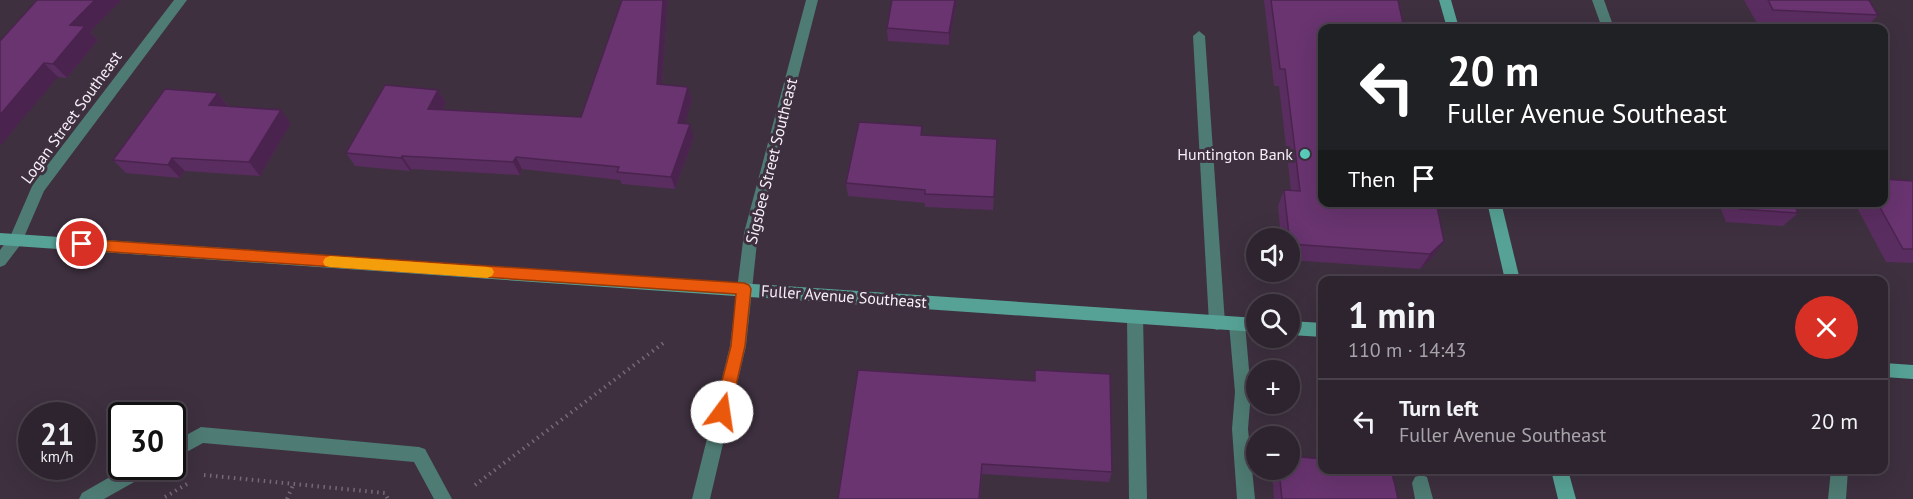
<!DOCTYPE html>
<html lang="en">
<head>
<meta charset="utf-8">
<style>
	:root { --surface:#2e242f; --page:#3a303b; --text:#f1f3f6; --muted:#a7a4aa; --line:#49414b }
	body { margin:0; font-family:"PT Sans",sans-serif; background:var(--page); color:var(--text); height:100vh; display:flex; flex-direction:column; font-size:22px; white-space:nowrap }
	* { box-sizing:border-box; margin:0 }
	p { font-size:20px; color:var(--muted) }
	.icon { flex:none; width:33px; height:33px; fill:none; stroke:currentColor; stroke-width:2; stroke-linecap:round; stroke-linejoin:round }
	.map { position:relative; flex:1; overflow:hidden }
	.details { position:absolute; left:1318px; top:276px; width:570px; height:198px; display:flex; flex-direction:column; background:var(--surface); border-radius:12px; box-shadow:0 6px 24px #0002,0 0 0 2px var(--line) }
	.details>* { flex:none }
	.hud { position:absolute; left:1318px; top:24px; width:570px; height:183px; border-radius:12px; box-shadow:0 6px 24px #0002,0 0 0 2px var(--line); background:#202124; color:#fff; overflow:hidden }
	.buttons { position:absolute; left:1246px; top:228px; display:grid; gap:12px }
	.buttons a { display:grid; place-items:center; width:54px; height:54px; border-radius:50%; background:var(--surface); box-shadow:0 6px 24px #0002,0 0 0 2px var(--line); font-size:30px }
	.speed { position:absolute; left:18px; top:402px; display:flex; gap:12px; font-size:30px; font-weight:700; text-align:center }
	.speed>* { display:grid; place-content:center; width:78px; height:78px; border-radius:50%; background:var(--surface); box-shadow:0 6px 24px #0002,0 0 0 2px var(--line); line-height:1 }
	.speed small { font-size:15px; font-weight:400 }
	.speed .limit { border:3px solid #111; border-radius:9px; background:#fff; color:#111 }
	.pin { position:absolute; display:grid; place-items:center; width:51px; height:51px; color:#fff; margin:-26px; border:3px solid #fff; border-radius:50%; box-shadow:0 2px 6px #0007 }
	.me { position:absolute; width:66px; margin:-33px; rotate:14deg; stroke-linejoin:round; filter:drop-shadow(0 0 4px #0008) }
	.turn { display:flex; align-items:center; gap:21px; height:126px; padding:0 30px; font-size:27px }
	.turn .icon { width:78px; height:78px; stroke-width:2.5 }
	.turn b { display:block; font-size:42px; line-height:51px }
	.then { display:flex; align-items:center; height:57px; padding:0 30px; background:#0003; gap:12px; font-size:22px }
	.round { display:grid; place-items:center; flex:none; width:63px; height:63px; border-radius:32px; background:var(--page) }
	.headline { display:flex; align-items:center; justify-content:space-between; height:102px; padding:0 30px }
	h1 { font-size:36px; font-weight:700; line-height:45px }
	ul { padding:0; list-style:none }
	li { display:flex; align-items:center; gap:18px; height:84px; padding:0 30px; border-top:2px solid var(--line) }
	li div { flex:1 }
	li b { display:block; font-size:22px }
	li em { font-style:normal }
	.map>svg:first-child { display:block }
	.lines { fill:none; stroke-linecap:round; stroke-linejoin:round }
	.path { stroke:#766a77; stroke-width:4; stroke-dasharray:1.5 4.5; stroke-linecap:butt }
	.service { fill:#4e7b73; fill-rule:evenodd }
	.minor { fill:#4e7b73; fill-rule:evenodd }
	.secondary { fill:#57a296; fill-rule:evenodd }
	.wall { fill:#5a2d60 }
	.shaded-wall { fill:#4a244e }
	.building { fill:#693470; stroke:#4a244e; stroke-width:1.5 }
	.route { fill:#ea580c; stroke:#983908; stroke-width:1.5 }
	.slow { fill:#f59e0b }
	.poi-dot { fill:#5acebd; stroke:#3e303f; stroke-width:2 }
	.labels { text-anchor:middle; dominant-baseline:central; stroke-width:6; stroke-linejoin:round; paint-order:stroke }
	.street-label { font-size:16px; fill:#f7eff8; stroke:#3e303f }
	.poi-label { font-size:16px; fill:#f7eff8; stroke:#3e303f; text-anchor:end }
</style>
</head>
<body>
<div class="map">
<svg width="1913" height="499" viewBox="0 0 1913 499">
	<rect width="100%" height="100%" fill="#3e303f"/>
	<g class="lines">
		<!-- path -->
		<g class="path">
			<path d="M204,475L385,493L388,499"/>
			<path d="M475,485L666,341"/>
			<path d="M165,497L187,484"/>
			<path d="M287,499L294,483"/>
		</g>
		<!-- service -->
		<g class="service">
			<path d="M1592,0H1604L1614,28H1602Z"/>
			<path d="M1199,31L1205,36L1225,323L1223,328L1217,330L1211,328L1209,323L1193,36Z"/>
			<path d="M1135,310L1141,312L1143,317L1147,499H1129L1127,317L1129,312Z"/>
			<path d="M1237,317L1243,319L1245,324L1251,392L1248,429L1255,499H1237L1232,429L1235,392L1229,324L1231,319Z"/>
			<path d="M201,427L419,447L425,449L452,499H434L414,462L203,443L172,460V443Z"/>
			<path d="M129,466H154L152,472L104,499H79L82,493Z"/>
			<path d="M1831,470H1848L1846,499H1828Z"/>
			<path d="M1421,475L1427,477L1433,499H1415L1412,483L1415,477Z"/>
		</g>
		<!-- minor -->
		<g class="minor">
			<path d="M174,0H187L44,191L21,244L5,265L0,267V250L10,237L33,184Z"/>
			<path d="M806,0H818L758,233L746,346L710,499H692L730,346L744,233Z"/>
		</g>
		<!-- secondary -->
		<g class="secondary">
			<path d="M1439,0H1451L1459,28H1447Z"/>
			<path d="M1487,202H1501L1520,280H1505Z"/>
			<path d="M0,233L1257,318V332L0,245Z"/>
			<path d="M1290,321L1323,323V337L1290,335Z"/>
			<path d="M1884,363L1913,365V379L1884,377Z"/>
			<path d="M1551,470H1568L1576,499H1558Z"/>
		</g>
	</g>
	<!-- wall -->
	<g class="wall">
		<path d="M622,0H668L662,85L688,87L692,100L685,123L694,137L675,189L622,184L620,180L522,169L520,175L411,169L410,171L355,166L346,153L438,90L446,103L442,110L581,117Z"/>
		<path d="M892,0H957L949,45L888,41L887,28Z"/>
		<path d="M1264,0H1398L1323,28L1434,256L1420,269L1290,260V238H1281L1278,206L1284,190H1291L1279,86H1274Z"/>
		<path d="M1744,0H1869L1878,15L1866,28H1785L1759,27Z"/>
		<path d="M90,32L98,40L67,78L58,77L0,41Z"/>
		<path d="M218,93L229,106L291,123L260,176L185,171L180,178L126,173L113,160Z"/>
		<path d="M923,135L997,139L993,210L925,207V203L848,196L846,183Z"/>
		<path d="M1913,181V263L1886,262L1854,202H1884Z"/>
		<path d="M1718,202H1793L1798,213L1783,226L1726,222Z"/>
		<path d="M1035,370L1112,472L1109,482L982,474L980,499H838L1034,381Z"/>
		<path d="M1272,470H1290L1398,499H1274Z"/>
	</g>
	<!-- shaded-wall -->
	<g class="shaded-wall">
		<path d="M95,0H122L90,32L98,40L67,78L53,64L70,25Z"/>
		<path d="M663,0H668L661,97L657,84Z"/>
		<path d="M955,0H957L949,45V33Z"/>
		<path d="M44,63L58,77L0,146V115Z"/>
		<path d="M688,87L692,100L682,135L678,123Z"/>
		<path d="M438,90L446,103L436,122L428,109Z"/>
		<path d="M218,93L229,107L209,105Z"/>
		<path d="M281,110L291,123L260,176L249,162Z"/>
		<path d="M690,124L694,137L675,189L671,177Z"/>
		<path d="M402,156L411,169L410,171L401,158Z"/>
		<path d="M516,157L522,169L520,175L513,162Z"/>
		<path d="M172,158L185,171L180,178L168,165Z"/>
		<path d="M1444,241L1434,256L1420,269L1430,254Z"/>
	</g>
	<!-- building -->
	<g class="building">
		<path d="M37,0H95L70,25L85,26L53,64L44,63L0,115V41Z"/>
		<path d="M622,0H663L657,84L688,87L678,123L690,124L671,177L617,172L619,167L516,157L513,162L402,156L401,158L346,153L385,85L438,90L428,109L581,117Z"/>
		<path d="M892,0H955L949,33L887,28Z"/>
		<path d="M1271,0H1398L1404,28H1323V202H1436L1444,241L1430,254L1290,244L1284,190L1300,191L1285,69H1280Z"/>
		<path d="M1768,0H1869L1878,15L1773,10Z"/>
		<path d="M165,89L218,93L209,105L281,110L249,162L172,158L168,165L113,160Z"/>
		<path d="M859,122L922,126L921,135L997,139L994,197L925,194V190L846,183Z"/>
		<path d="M1884,179L1913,181V249H1903L1877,202H1884Z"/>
		<path d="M1736,202H1793L1798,213L1739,209Z"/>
		<path d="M858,370L1035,381V370L1110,374L1112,472L982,464L979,499H838Z"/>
		<path d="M1290,456L1323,459V470H1386L1392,474L1395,485L1398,499H1282L1279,470H1290Z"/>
	</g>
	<!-- route -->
	<path class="route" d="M82,239L744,283L749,285L751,289L745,346L730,412L727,417L722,419L717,417L714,412L731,346L736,294L82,250L75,244Z"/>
	<!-- slow -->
	<path class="slow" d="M330,256L487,267L492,268L494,272L492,276L487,278L330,267L325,266L323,262L325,258Z"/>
	<!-- markers -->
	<circle class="poi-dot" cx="1305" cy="154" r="6"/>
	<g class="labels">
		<!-- street labels -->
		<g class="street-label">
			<text transform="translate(71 117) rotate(-54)">Logan Street Southeast</text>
			<text transform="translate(771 161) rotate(-76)">Sigsbee Street Southeast</text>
			<text transform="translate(844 296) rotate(4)">Fuller Avenue Southeast</text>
		</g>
		<!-- poi labels -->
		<g class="poi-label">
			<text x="1293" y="154">Huntington Bank</text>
		</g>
	</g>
</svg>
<div class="buttons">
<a><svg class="icon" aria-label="sound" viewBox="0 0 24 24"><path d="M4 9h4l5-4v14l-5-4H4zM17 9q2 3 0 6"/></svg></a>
<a><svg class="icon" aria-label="search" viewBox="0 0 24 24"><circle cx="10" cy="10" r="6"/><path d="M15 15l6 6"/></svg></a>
<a>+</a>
<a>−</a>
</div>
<div class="speed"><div>21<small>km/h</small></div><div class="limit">30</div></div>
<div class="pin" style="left:82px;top:244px;background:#d93025"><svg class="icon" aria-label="arrive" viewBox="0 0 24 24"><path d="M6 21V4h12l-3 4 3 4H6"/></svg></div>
<svg class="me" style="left:722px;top:412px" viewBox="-20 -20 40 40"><circle r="19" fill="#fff"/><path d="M0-13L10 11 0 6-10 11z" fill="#ea580c"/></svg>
<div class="hud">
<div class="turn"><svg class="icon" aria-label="left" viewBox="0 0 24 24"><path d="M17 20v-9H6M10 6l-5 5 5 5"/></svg><div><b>20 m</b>Fuller Avenue Southeast</div></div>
<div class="then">Then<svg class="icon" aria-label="arrive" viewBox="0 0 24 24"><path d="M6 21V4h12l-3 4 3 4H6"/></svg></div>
</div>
<section class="details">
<div class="headline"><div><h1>1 min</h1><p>110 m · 14:43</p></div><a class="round" style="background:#d93025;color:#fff"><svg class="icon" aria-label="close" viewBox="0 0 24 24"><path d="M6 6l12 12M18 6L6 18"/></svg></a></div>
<ul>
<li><svg class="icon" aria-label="left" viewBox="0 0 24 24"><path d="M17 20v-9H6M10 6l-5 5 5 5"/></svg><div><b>Turn left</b><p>Fuller Avenue Southeast</p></div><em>20 m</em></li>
</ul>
</section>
</div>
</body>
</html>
